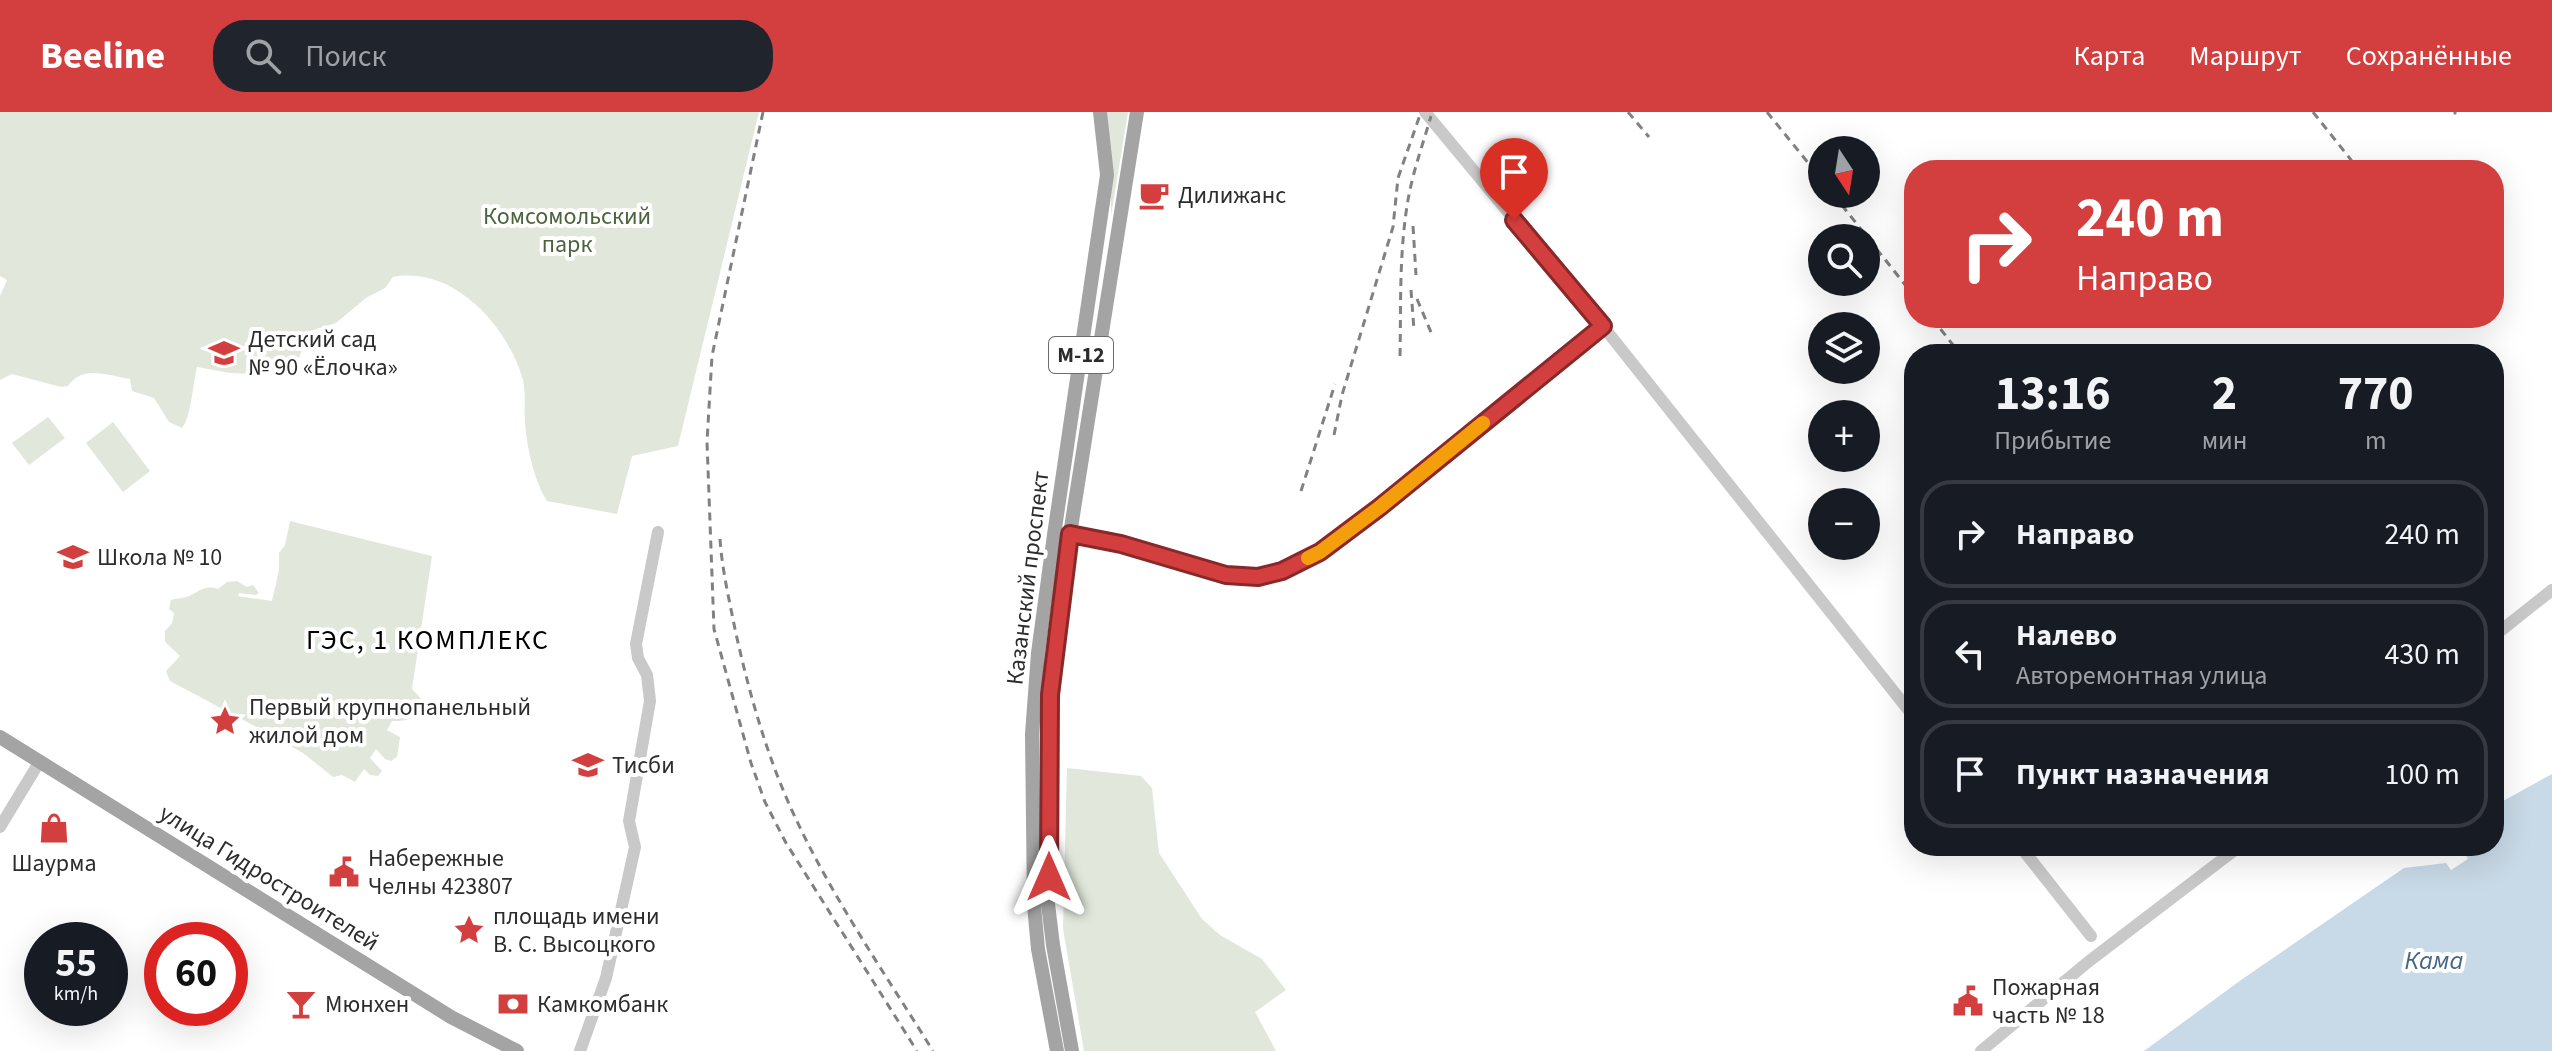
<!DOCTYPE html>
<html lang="ru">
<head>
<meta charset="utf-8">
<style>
	:root { --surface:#171b24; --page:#20242c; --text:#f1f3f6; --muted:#9ea1a6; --line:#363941; --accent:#d33e3f }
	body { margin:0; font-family:"Source Sans 3",sans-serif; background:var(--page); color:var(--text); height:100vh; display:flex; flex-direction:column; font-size:30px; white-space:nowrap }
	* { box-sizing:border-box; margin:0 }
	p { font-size:26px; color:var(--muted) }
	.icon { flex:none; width:44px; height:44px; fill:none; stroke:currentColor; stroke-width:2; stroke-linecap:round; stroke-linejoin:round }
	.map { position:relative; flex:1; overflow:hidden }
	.drawer { position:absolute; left:1904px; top:232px; width:600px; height:512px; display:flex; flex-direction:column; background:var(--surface); border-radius:32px; box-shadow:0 8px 32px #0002 }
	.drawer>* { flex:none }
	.guide { position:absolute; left:1904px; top:48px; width:600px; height:168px; border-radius:32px; box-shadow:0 8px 32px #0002; background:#d33e3f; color:#fff; overflow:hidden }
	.needle { width:52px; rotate:168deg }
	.tools { position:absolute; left:1808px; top:24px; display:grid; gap:16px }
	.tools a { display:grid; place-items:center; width:72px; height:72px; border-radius:50%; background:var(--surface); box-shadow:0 8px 32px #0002; font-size:40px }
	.speed { position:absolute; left:24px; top:810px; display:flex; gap:16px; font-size:40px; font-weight:700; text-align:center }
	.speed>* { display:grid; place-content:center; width:104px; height:104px; border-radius:50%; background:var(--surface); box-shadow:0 8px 32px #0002; line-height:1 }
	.speed small { font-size:20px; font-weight:400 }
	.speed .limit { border:12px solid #d22; background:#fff; color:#111 }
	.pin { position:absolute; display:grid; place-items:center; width:68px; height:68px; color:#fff; margin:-82px -34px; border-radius:50% 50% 50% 0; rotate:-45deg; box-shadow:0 0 8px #0007 }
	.pin .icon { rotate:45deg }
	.me { position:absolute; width:88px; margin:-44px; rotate:0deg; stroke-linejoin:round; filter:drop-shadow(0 0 6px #0008) }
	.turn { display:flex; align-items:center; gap:28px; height:168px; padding:0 40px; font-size:36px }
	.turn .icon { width:104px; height:104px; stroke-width:2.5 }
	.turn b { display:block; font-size:56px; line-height:68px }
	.eta { display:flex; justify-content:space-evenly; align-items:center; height:136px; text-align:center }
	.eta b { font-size:48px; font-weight:700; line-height:56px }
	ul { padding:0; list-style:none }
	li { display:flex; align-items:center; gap:24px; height:108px; margin:0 16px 12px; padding:0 24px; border:4px solid var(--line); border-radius:32px }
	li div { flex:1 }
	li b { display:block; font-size:30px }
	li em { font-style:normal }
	header { display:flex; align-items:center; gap:48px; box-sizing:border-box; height:112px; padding:0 40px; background:var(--accent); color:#fff }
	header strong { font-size:38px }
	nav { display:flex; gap:44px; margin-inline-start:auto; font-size:28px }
	.search { width:560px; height:72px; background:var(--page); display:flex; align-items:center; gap:20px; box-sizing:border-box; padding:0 28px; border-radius:32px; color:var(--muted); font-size:30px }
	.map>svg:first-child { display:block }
	.green { fill:#e1e8db }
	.water { fill:#c8d9e7 }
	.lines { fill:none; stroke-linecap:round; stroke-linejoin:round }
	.minor { stroke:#c9c9c9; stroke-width:12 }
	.major { stroke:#a4a4a4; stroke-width:14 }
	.rail { stroke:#818181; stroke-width:3; stroke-dasharray:8 6; stroke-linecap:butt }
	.route-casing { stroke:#892829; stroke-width:20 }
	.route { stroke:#d33e3f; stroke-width:14 }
	.slow { stroke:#f59e0b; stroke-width:14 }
	.labels { text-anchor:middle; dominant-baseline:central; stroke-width:8; stroke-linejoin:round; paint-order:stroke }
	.shield { fill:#fff; stroke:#6b6b6b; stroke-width:2 }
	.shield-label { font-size:22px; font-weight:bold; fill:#2c2c2c }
	.poi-label { font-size:24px; fill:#2c2c2c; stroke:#fff; text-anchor:start }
	.park-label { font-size:24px; fill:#4d633e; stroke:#fff }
	.street-label { font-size:24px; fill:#2c2c2c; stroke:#fff }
	.water-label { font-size:26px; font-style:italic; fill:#436785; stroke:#fff }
	.quarter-label { font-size:28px; letter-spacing:2px; fill:#000; stroke:#fff }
</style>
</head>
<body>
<header>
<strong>Beeline</strong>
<div class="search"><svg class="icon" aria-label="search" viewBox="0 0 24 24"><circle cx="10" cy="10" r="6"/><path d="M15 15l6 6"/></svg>Поиск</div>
<nav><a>Карта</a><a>Маршрут</a><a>Сохранённые</a></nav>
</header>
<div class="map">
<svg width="2552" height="939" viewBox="0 0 2552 939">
	<rect width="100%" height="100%" fill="#fff"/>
	<!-- green -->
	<g class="green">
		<path d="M0,0H759L678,334L632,344L617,402L547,389C534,368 527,336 525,311C524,298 526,281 523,268C508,214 453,153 393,165L385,176L366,186L336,211L310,219L298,248L269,263L230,261L197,255C193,271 191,306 182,316L169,310L154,286L132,279L130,267C108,264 83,252 68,274L61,275L12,262L0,268V184L7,168L0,164Z"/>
		<path d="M1107,0H1128L1111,104V51Z"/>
		<path d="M48,305L65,326L29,353L12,331Z"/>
		<path d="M113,310L150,359L123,380L86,331Z"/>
		<path d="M290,409L432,444L412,577L425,591C420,607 407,609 392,609L387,618L400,625L397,645L391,649L385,647L376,637L370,646L382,659L378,664L370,663L364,657L355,670L342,663L333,665L303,641L287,632L276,634L270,632L266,620L170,569L166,559L180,544L165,530V519L172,511L174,501L169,497L171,488C176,486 181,487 186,485C199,481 203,472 218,477L227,470L237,469L247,475L253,473L259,481L256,483L239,481L238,484L272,489L279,458V441L285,433Z"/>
		<path d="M1067,656L1141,664L1152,676L1159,741L1202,807L1220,823L1262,847L1286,878L1255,900L1276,939H1084L1063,817Z"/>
	</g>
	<!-- water -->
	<path class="water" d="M2552,662V939H2144L2241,868L2404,756L2446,751L2451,758L2468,747L2466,744L2470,741L2469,734H2494V694Z"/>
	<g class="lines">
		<!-- minor -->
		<g class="minor">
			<path d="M1425,0L1606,218L1914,605"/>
			<path d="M1070,422L1121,432L1226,463L1258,465L1282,459L1320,440L1380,395L1603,214"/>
			<path d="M2494,524L2552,478"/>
			<path d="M0,715L40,649"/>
			<path d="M2020,734L2091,824"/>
			<path d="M580,939L606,866L635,735L629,709L650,589L647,563L638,546L636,532L658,420"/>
			<path d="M1981,939L2088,850L2240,734"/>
		</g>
		<!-- major -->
		<g class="major">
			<path d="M0,625L451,905L517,939"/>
			<path d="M1057,939L1038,837L1034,793L1032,622L1038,541L1054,423L1107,63L1100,0"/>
			<path d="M1072,939L1053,833L1048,792L1050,583L1070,422L1137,0"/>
		</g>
		<!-- rail -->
		<g class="rail">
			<path d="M763,0L712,244L707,330L714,517L751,651L765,690L786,731L917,939"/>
			<path d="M1628,0L1649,25"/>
			<path d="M1767,0L1822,68"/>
			<path d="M2313,0L2359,58"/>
			<path d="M2454,0L2456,2"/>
			<path d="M1833,82L1914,184"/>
			<path d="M1413,114L1416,163"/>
			<path d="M1411,178L1414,218"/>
			<path d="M1417,187L1433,225"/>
			<path d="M1932,206L1960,242"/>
			<path d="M1400,244C1401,192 1399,140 1408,88C1413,59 1423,32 1431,4"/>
			<path d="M1334,323L1342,283L1393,115L1398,66L1421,0"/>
			<path d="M1301,379L1335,272"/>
			<path d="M720,427C722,457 729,487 735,517C745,563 757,608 773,652C810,754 876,847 933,939"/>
		</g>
	</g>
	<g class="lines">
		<!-- route casing -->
		<g class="route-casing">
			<path id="route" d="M1049,765L1050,583L1070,422L1121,432L1226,463L1258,465L1282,459L1320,440L1380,395L1603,214L1514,108"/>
		</g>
		<!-- route -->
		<use href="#route" class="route"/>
		<!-- slow -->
		<path class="slow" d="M1308,446L1320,440L1380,395L1483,311"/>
	</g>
	<!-- icons -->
	<defs>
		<g id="cafe-bare" transform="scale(2.4)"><path d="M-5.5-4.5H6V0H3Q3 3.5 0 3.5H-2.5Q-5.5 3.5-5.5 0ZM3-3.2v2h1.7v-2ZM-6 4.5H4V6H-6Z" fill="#d33e3f" stroke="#fff" stroke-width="2.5" paint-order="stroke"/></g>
		<g id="school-bare" transform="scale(2.4)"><path d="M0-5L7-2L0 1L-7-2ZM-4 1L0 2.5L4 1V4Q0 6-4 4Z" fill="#d33e3f" stroke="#fff" stroke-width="2.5" paint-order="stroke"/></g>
		<g id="sight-bare" transform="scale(2.4)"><path d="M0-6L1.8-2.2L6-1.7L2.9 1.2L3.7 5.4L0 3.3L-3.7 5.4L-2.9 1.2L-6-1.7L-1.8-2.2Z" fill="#d33e3f" stroke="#fff" stroke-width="2.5" paint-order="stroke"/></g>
		<g id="university-bare" transform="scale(2.4)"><path d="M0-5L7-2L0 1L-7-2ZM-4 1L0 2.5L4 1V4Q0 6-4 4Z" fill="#d33e3f" stroke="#fff" stroke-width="2.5" paint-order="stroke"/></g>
		<g id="shop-bare" transform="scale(2.4)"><path d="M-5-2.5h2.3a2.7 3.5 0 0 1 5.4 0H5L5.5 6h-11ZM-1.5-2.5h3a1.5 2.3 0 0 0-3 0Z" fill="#d33e3f" stroke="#fff" stroke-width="2.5" paint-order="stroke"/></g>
		<g id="civic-bare" transform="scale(2.4)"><path d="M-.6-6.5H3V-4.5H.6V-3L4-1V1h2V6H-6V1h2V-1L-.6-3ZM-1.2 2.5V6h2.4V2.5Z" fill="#d33e3f" stroke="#fff" stroke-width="2.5" paint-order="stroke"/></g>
		<g id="bar-bare" transform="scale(2.4)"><path d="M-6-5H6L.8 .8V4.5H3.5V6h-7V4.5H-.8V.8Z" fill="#d33e3f" stroke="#fff" stroke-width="2.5" paint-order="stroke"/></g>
		<g id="bank-bare" transform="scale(2.4)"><path d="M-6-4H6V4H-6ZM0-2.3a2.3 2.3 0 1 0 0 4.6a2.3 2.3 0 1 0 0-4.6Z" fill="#d33e3f" stroke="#fff" stroke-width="2.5" paint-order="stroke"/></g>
	</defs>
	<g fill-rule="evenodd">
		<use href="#cafe-bare" x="1154" y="83"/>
		<use href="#school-bare" x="224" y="241"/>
		<use href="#school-bare" x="73" y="445"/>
		<use href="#sight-bare" x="225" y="609"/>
		<use href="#university-bare" x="588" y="653"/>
		<use href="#shop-bare" x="54" y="716"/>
		<use href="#civic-bare" x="344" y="760"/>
		<use href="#sight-bare" x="469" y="818"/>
		<use href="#civic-bare" x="1968" y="889"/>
		<use href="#bar-bare" x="301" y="892"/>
		<use href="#bank-bare" x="513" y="892"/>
	</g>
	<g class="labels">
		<!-- shield labels -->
		<rect class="shield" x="1049" y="225" width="64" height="36" rx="6"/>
		<g class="shield-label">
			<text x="1081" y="243">М-12</text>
		</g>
		<!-- poi labels -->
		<g class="poi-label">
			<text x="1178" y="83">Дилижанс</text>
			<text x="248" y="227">Детский сад<tspan x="248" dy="28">№ 90 «Ёлочка»</tspan></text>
			<text x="97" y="445">Школа № 10</text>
			<text x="249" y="595">Первый крупнопанельный<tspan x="249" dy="28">жилой дом</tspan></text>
			<text x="612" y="653">Тисби</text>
			<text x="368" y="746">Набережные<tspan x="368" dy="28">Челны 423807</tspan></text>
			<text x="54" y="751" text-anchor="middle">Шаурма</text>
			<text x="493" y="804">площадь имени<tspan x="493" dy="28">В. С. Высоцкого</tspan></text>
			<text x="1992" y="875">Пожарная<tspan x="1992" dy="28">часть № 18</tspan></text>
			<text x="325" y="892">Мюнхен</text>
			<text x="537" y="892">Камкомбанк</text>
		</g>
		<!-- park labels -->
		<g class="park-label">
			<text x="567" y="104">Комсомольский<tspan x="567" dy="28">парк</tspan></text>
		</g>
		<!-- street labels -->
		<g class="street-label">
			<text transform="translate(1028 466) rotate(-83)">Казанский проспект</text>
			<text transform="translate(269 766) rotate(32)">улица Гидростроителей</text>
		</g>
		<!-- water labels -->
		<g class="water-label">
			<text x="2434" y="848">Кама</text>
		</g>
		<!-- quarter labels -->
		<g class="quarter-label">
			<text x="428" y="528">ГЭС, 1 КОМПЛЕКС</text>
		</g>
	</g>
</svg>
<div class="tools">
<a><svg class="needle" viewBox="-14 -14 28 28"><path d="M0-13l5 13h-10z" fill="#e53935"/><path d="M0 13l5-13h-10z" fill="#9ea1a6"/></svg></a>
<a><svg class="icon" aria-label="search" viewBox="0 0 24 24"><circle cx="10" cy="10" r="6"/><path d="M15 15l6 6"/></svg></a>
<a><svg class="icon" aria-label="layers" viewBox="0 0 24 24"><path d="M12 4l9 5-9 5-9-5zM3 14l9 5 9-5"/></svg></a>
<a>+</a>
<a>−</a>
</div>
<div class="speed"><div>55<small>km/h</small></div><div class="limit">60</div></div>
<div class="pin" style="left:1514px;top:108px;background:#d93025"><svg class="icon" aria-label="arrive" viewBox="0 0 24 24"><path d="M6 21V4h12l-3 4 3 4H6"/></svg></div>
<svg class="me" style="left:1049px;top:765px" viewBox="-20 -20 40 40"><path d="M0-17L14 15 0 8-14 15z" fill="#d33e3f" stroke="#fff" stroke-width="4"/></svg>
<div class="guide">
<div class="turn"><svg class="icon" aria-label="right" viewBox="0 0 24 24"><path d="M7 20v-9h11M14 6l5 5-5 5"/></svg><div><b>240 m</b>Направо</div></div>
</div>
<section class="drawer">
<div class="eta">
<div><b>13:16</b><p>Прибытие</p></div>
<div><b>2</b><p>мин</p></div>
<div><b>770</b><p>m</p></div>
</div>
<ul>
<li><svg class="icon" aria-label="right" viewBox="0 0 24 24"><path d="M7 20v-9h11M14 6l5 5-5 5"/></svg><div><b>Направо</b></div><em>240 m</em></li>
<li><svg class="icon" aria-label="left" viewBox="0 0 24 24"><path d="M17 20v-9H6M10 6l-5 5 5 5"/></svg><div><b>Налево</b><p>Авторемонтная улица</p></div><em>430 m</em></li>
<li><svg class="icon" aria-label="arrive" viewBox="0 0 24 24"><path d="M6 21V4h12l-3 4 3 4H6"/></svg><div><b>Пункт назначения</b></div><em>100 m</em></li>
</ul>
</section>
</div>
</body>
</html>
